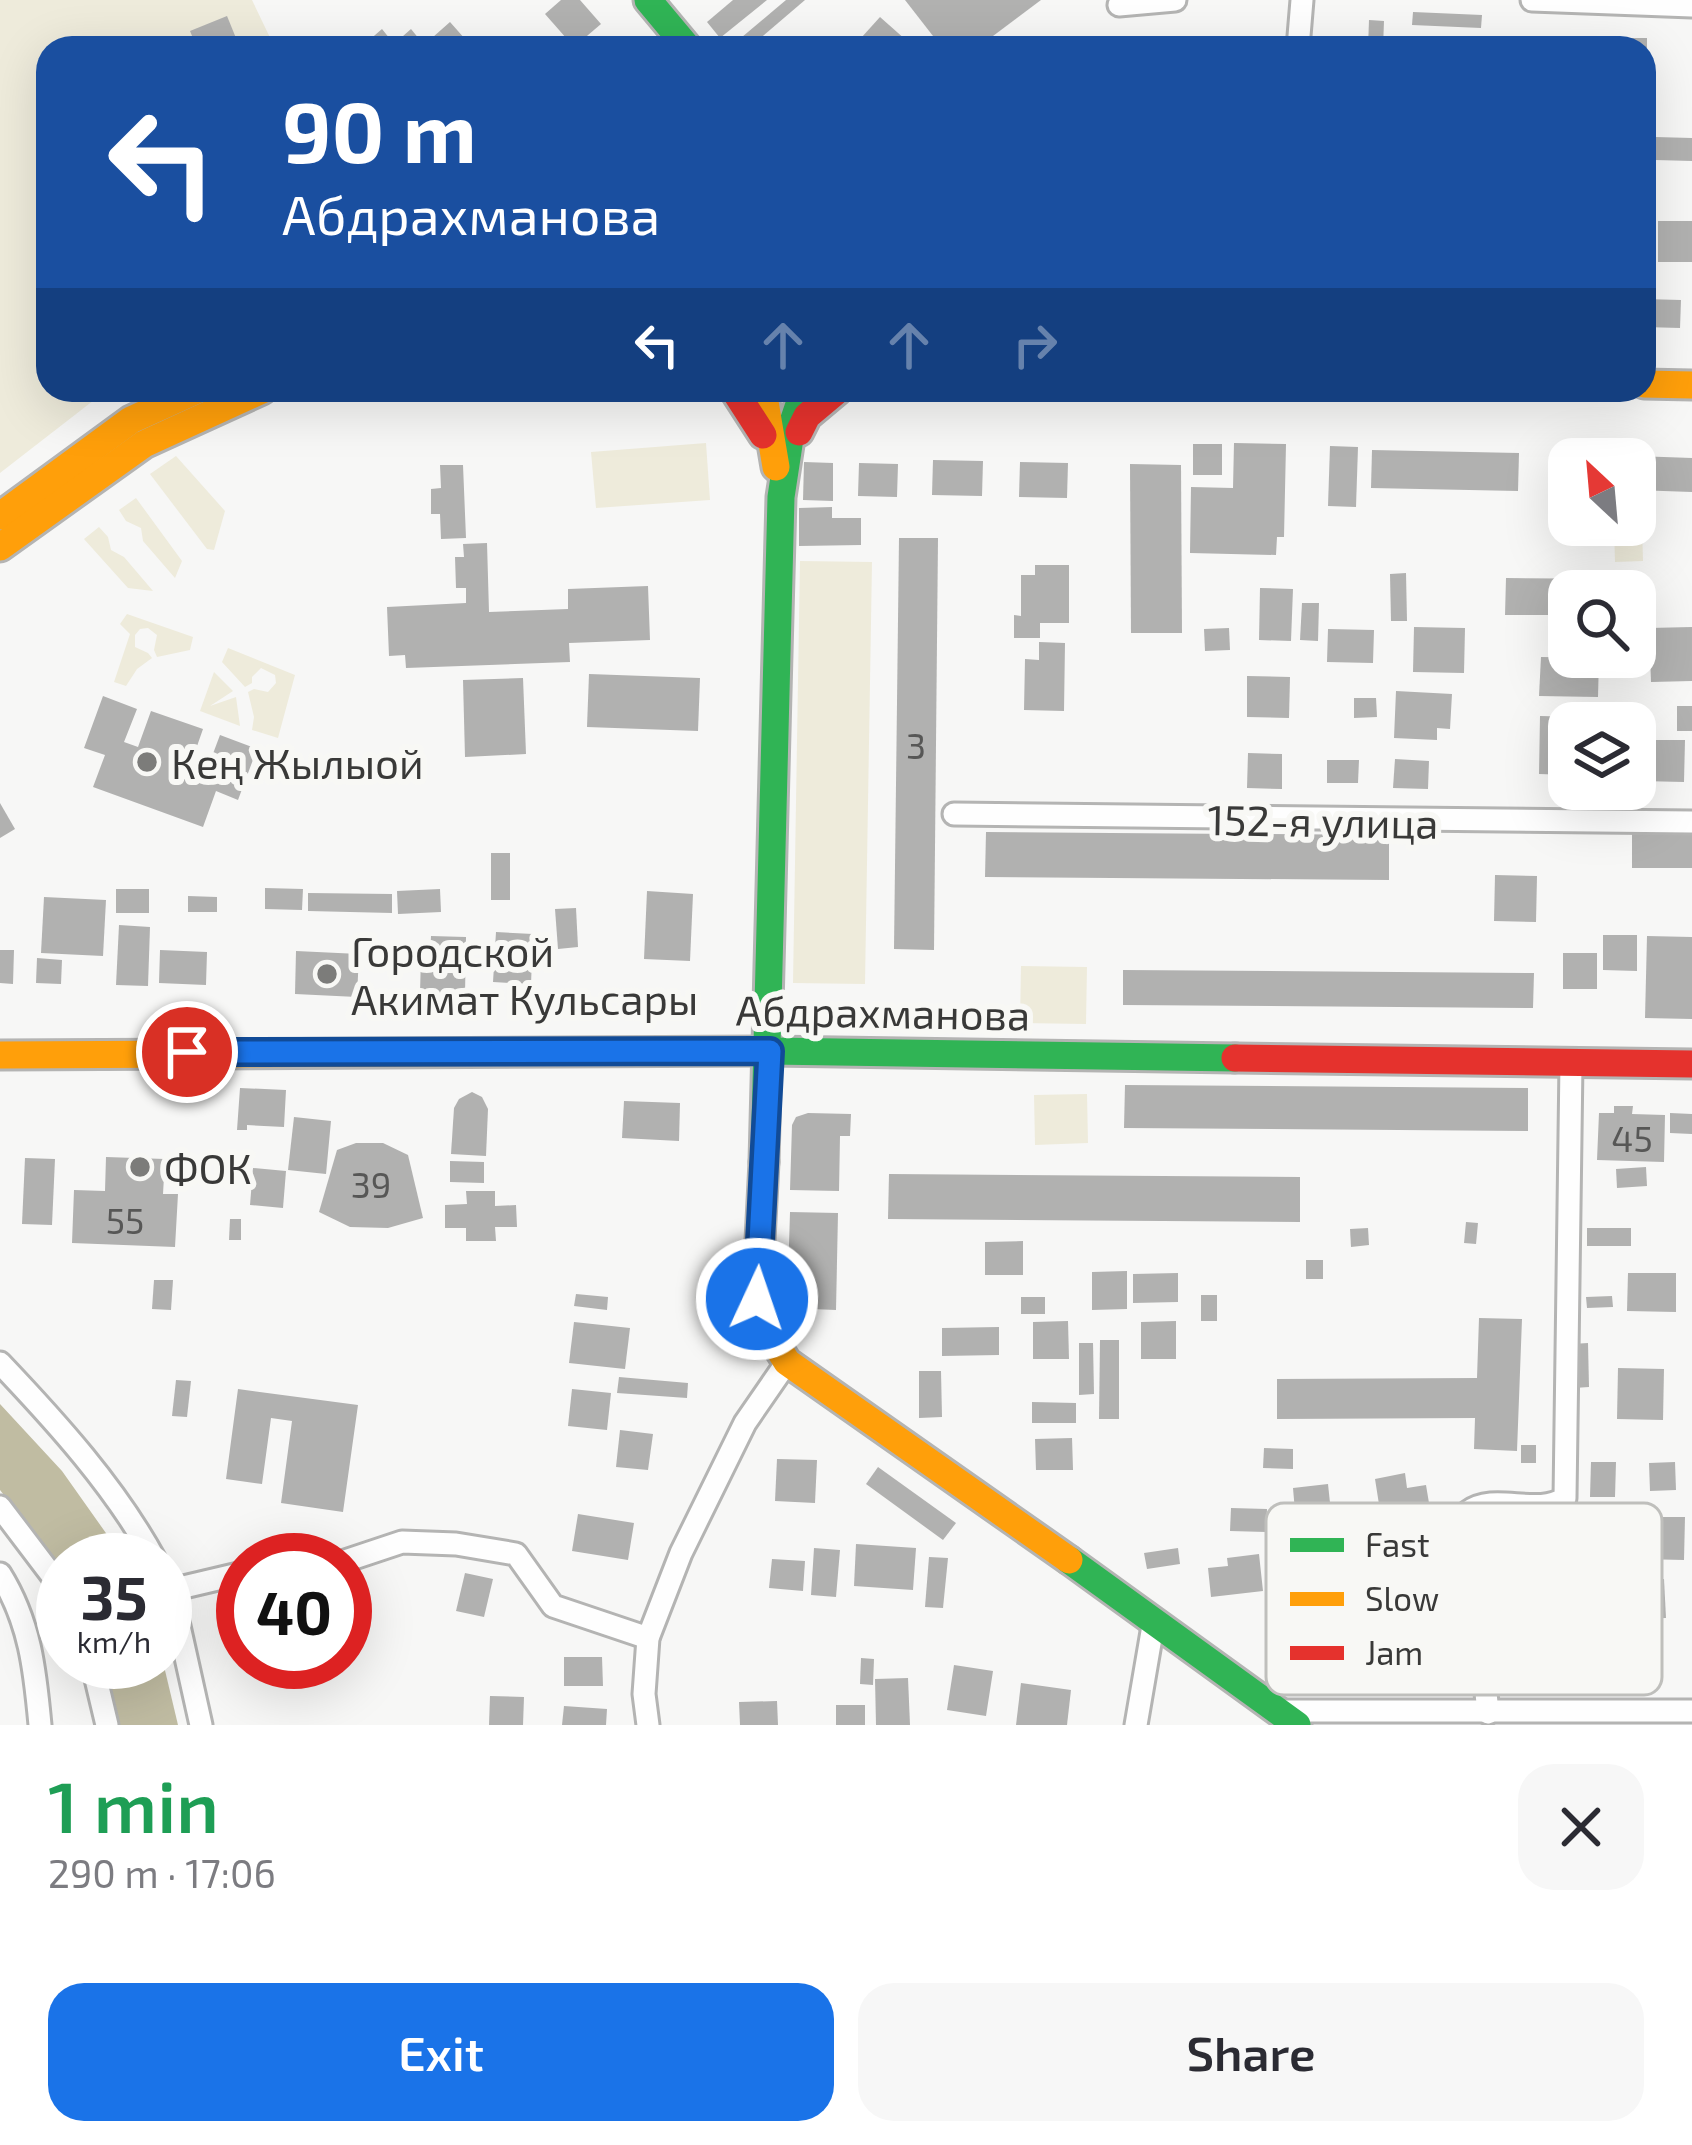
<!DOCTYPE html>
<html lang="en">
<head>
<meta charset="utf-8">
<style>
	:root { --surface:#fff; --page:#f7f7f7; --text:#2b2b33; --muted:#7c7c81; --accent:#1a73e8 }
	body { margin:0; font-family:"Exo 2",sans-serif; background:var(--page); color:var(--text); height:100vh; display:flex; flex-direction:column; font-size:45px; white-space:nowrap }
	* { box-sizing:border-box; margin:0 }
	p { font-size:39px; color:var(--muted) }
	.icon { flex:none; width:66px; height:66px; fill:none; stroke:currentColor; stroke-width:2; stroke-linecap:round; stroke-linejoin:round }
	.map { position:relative; height:1725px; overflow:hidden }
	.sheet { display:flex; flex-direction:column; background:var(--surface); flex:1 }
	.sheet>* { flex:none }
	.hud { position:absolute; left:36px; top:36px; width:1620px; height:366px; border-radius:36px; box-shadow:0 12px 48px #0002; background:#1a4fa0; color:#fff; overflow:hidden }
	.needle { width:78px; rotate:334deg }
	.buttons { position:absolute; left:1548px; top:438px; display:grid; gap:24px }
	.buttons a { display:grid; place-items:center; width:108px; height:108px; border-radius:24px; background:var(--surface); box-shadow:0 12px 48px #0002; font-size:60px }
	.speed { position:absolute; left:36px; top:1533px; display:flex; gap:24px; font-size:60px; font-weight:700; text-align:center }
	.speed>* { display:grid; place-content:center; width:156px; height:156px; border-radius:50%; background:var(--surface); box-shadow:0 12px 48px #0002; line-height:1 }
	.speed small { font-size:30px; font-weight:400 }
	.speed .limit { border:18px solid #d22; background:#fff; color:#111 }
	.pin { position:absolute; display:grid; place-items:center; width:102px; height:102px; color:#fff; margin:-51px; border:6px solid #fff; border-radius:50%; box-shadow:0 3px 12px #0007 }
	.me { position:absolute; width:132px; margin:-66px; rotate:3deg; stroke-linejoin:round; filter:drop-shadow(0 0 9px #0008) }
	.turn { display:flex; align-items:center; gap:42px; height:252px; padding:0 48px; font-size:54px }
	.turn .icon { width:156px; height:156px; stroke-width:2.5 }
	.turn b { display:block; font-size:84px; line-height:102px }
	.lanes { display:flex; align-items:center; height:114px; padding:0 48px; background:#0003; justify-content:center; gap:60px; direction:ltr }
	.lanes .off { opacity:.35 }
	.round { display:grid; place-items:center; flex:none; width:126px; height:126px; border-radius:36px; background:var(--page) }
	.head { display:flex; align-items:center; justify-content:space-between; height:204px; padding:0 48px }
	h1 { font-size:72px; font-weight:600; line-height:90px; color:#1e9e55 }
	.cta { display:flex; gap:24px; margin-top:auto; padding:24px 48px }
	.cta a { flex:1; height:138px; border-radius:36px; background:var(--accent); color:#fff; font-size:48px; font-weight:600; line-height:138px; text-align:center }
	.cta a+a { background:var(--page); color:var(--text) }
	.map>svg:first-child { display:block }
	.green { fill:#eeebdb }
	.water { fill:#c0bca2 }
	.building { fill:#b1b1b0 }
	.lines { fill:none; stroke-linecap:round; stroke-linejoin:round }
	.street-casing { stroke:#b4b4b3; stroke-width:27 }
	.fast-casing { stroke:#b4b4b3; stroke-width:33 }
	.slow-casing { stroke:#b4b4b3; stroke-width:33 }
	.jam-casing { stroke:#b4b4b3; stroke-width:33 }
	.street { stroke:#fefefe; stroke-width:21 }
	.fast { stroke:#30b455; stroke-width:27 }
	.slow { stroke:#ff9f0a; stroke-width:27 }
	.jam { stroke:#e5322d; stroke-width:27 }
	.route-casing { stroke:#114b97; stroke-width:30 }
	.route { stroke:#1a73e8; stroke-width:21 }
	.poi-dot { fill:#7c7c7a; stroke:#f8f8f5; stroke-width:4.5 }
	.labels { text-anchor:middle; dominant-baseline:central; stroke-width:12; stroke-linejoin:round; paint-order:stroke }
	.number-label { font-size:36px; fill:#575756 }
	.poi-label { font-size:42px; fill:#393938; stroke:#f8f8f5; text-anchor:start }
	.street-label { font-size:42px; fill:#393938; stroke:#f8f8f5 }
	.key { fill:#f8f8f5; stroke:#bfbfbc; stroke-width:3 }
	.key-label { font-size:33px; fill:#393938 }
</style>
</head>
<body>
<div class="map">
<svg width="1692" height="1725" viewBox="0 0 1692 1725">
	<rect width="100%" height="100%" fill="#f7f7f6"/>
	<!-- green -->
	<g class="green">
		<path d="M0,0H252L275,48H48V390H107L0,473Z"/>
		<path d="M706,443L710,500L596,508L591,452Z"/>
		<path d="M176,456L225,511L214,550L207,549L150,474Z"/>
		<path d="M136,498L182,561L175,578L143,541L141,528L126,521L119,510Z"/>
		<path d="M99,527L108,537L111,550L124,557L153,591L128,588L84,539Z"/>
		<path d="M1642,527L1643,561L1615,562L1614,528Z"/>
		<path d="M800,561L872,562L865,984L793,983Z"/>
		<path d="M127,614L193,637L190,650L157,657L154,650L157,635L148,628L140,629L135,635V647L148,653L152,658L137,669L126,686L114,682L130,634L120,624Z"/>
		<path d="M228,648L295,675L278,738L252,730L254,717L248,692L254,689L268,692L276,683L275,675L261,668L252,677V683L245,687L222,662Z"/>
		<path d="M214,672L233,691L210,706L236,697L240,726L200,711Z"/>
		<path d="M1021,966L1087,967L1086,1024L1020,1023Z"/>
		<path d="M1087,1094L1088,1143L1035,1145L1034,1095Z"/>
	</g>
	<!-- water -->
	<g class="water">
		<path d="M0,1404L62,1471L125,1560H63V1571L0,1490Z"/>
		<path d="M99,1662H163L178,1725H114Z"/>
	</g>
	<!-- building -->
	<g class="building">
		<path d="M561,0H580L601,24L574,47L545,14Z"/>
		<path d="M733,0H767L720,38L707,22Z"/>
		<path d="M786,0H805L749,48H729Z"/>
		<path d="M905,0H1041L977,48L940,45Z"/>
		<path d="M1413,12L1482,15L1481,28L1412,25Z"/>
		<path d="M227,16L240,48H197L190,31Z"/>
		<path d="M880,17L915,48H852Z"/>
		<path d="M1369,20L1384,21L1383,48H1368Z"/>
		<path d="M450,22L473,48H360L382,29L394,44L411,29L424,45Z"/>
		<path d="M1513,36L1559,38V48H1513Z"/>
		<rect x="1620" y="38" width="27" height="10"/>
		<path d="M1655,137L1692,138V161L1655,160Z"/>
		<rect x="1658" y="221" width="34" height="41"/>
		<path d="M1644,299L1681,300L1680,328L1644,327Z"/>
		<path d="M1234,443L1286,444L1284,537H1277L1276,555L1190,553L1191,487L1233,488Z"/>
		<rect x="1193" y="444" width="29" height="31"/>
		<path d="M1330,446L1358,447L1356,507L1328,506Z"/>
		<path d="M1372,450L1519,453L1518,491L1371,488Z"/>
		<path d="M1553,453L1611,455V459H1569V488H1552Z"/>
		<path d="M1635,456L1692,458V492L1635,490Z"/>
		<path d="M933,460L983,461L982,496L932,495Z"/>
		<path d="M804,462L833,463V501L803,500Z"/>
		<path d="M1020,462L1068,463L1067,498L1019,497Z"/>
		<path d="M859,463L898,464L897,497L858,496Z"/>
		<path d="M1130,464L1181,465L1182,633H1131Z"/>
		<path d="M440,465H463L466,538L441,539L440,514H431V489L441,488Z"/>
		<path d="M832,507V518H861V545L799,546V508Z"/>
		<path d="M899,538H938L934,950L894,949Z"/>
		<path d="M487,543L489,612L568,609V589L648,586L650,640L569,643L570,662L406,668L405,655L389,656L387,607L466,603V588H456L455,557H464L463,544Z"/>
		<path d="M1035,565H1069V623H1040V638H1014V615L1021,616V575H1035Z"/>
		<path d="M1406,573L1407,621H1391L1390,574Z"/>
		<path d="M1506,578L1633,579V591H1569V615H1505Z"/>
		<path d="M1260,588L1293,589L1291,641L1259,640Z"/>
		<path d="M1302,603H1319L1318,641L1300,640Z"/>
		<path d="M1414,627L1465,628L1464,673L1413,672Z"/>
		<path d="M1692,627V681L1651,682L1649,628Z"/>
		<path d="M1229,628L1230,650L1205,651L1204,629Z"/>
		<path d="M1328,629L1374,630L1373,663L1327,662Z"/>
		<path d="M1039,642L1065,643L1064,711L1024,710L1025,659L1039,660Z"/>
		<path d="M1541,657L1599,658L1598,697L1539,696Z"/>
		<path d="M589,674L700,678L698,731L587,727Z"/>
		<path d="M1247,676L1290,677L1289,718L1247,717Z"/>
		<path d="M523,678L526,754L465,757L463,680Z"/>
		<path d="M1396,691L1452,694L1450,729L1437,728V740L1394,738Z"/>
		<path d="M103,696L137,709L124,742L138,747L151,711L203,729L189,769L205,775L220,735L257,749L238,800L216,791L203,827L93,787L105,755L84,748Z"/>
		<path d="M1354,698H1376L1377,717L1354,718Z"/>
		<rect x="1677" y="706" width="15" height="25"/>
		<path d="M1540,716L1580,717V723H1569V775L1539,774Z"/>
		<path d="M1643,740H1685L1684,782L1641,781Z"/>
		<path d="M1248,753L1282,754V789L1247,788Z"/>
		<path d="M1395,759L1429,761L1428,789L1393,788Z"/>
		<path d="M1327,760H1359L1358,783H1327Z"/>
		<path d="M0,803L15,829L0,838Z"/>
		<path d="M986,832L1389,835V880L985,877Z"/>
		<path d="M1632,834L1692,835V868H1632Z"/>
		<rect x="491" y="853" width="19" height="47"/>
		<path d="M1495,875L1537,876L1536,922L1494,921Z"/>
		<path d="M265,888L303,889L302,910L265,909Z"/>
		<rect x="116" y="889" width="33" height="24"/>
		<path d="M440,889L441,912L398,914L397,891Z"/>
		<path d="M647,891L693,894L690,961L644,959Z"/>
		<path d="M308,893L392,894V913L308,911Z"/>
		<path d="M188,896L217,897V912H188Z"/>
		<path d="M44,897L106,900L103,956L41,953Z"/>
		<path d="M576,908L578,947L558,949L555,909Z"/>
		<path d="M119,925L150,927L148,986L116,985Z"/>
		<path d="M496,932L533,934L531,984L493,982Z"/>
		<path d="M1603,935H1637V971L1603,970Z"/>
		<path d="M431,936L466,937L465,995L420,993L421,956H430Z"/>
		<path d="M1647,936L1692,937V1019L1645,1018Z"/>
		<path d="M0,950H14L13,984L0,983Z"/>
		<path d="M160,950L207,952L206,985L159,983Z"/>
		<path d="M296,951L359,954L357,997L295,994Z"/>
		<rect x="1563" y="953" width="34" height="36"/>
		<path d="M37,958L62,960L61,984L36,983Z"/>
		<path d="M1123,970L1534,973L1533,1008L1123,1005Z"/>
		<path d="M1125,1085L1528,1088V1131L1124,1128Z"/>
		<path d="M240,1088L286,1090L284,1127L247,1125V1130H237Z"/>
		<path d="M472,1092L482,1097L488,1109L486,1156L451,1154L454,1108L459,1099Z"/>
		<path d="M624,1101L680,1103L679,1141L622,1138Z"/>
		<path d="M1614,1106H1633L1632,1114L1665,1115L1664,1162L1597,1160L1599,1113H1614Z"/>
		<path d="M808,1113L851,1114L850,1136H840L839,1191L790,1190L792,1125L796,1117Z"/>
		<path d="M1670,1113L1692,1114V1134L1670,1133Z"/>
		<path d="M294,1117L331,1121L326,1174L288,1170Z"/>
		<path d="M356,1143H383L408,1155L423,1218L388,1228L350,1227L319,1212L337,1150Z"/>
		<path d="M106,1157L165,1159L163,1194H178L175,1247L72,1243L74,1190L105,1191Z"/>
		<path d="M25,1158L55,1159L52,1225L22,1224Z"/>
		<path d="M450,1161L484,1162V1183L450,1182Z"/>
		<path d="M1646,1167L1647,1186L1617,1188L1616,1169Z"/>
		<path d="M253,1168L286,1171L283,1208L250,1205Z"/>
		<path d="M889,1174L1300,1177V1222L888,1219Z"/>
		<path d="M466,1191H495V1206L516,1205L517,1227H495L496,1241H466V1228H445V1205L467,1204Z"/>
		<path d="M790,1212L838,1213L836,1310L787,1308Z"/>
		<path d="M230,1219H241V1240H229Z"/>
		<path d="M1466,1222L1478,1223L1476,1244L1464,1243Z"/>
		<path d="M1368,1228L1369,1245L1351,1247L1350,1229Z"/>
		<rect x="1587" y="1228" width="44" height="18"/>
		<path d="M1023,1241V1275H985V1242Z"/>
		<rect x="1306" y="1260" width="17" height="19"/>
		<path d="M1127,1271V1309L1092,1310V1272Z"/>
		<path d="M1178,1273V1302L1133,1303V1274Z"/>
		<path d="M1628,1273H1676V1312L1627,1311Z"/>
		<path d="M154,1280H173L171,1310L152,1309Z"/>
		<path d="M576,1294L608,1297L607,1310L574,1306Z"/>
		<rect x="1201" y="1295" width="16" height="26"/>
		<path d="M1612,1296L1613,1307L1587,1308L1586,1297Z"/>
		<rect x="1021" y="1297" width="24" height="17"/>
		<path d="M1479,1318L1522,1319L1517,1451L1474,1449L1475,1418L1277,1419V1379L1477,1378Z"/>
		<path d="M1068,1321L1069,1359H1033V1322Z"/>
		<path d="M1176,1321V1359H1141V1322Z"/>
		<path d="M574,1322L630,1328L625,1369L569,1363Z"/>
		<path d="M999,1327V1355L942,1356V1328Z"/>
		<path d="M1100,1340H1119V1419H1099Z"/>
		<path d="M1079,1343H1093L1094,1394L1079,1395Z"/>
		<path d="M1588,1343L1589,1387L1574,1388L1572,1344Z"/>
		<path d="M1618,1368L1664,1369L1663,1420L1617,1419Z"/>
		<path d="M919,1371H941L942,1417L919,1418Z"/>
		<path d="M619,1377L688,1383L687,1398L617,1393Z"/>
		<path d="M176,1380L191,1381L187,1417L172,1416Z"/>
		<path d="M238,1389L358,1405L343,1512L281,1503L292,1421L271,1418L262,1484L226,1479Z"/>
		<path d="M572,1389L611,1393L607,1430L568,1426Z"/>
		<path d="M1032,1402L1076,1403V1423H1032Z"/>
		<path d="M620,1430L653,1434L648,1470L616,1467Z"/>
		<path d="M1072,1438L1073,1470H1036L1035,1439Z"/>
		<rect x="1521" y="1445" width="15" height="18"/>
		<path d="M1264,1448L1293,1449V1469L1263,1468Z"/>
		<path d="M777,1459L817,1460L815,1503L775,1501Z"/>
		<path d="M1591,1462H1616L1615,1497H1590Z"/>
		<path d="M1675,1462L1676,1490L1650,1491L1649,1463Z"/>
		<path d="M878,1467L956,1523L943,1540L866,1484Z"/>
		<path d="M1405,1473L1407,1488L1426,1485L1430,1509L1381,1517L1375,1479Z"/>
		<path d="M1328,1484L1333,1531L1297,1535L1293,1488Z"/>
		<path d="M1231,1508L1267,1509L1266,1532L1230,1531Z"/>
		<path d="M578,1514L634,1523L628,1560L572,1551Z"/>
		<path d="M1641,1517H1685L1684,1560L1640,1559Z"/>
		<path d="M856,1544L916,1548L913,1590L854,1586Z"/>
		<path d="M814,1548L840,1550L836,1597L811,1595Z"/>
		<path d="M1178,1548L1180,1564L1147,1569L1144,1553Z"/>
		<path d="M1259,1554L1263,1591L1211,1597L1208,1568L1228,1566L1227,1558Z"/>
		<path d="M929,1557L948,1558L943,1608L925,1607Z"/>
		<path d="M772,1559L805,1561L803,1591L769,1588Z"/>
		<path d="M465,1573L493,1579L484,1617L456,1611Z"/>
		<path d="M1664,1579L1666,1618L1629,1619L1628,1580Z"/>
		<path d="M564,1657H602L603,1686H564Z"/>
		<path d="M861,1658L874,1659L873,1685L860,1684Z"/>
		<path d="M954,1665L993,1671L986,1716L947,1710Z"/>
		<path d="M908,1678L910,1725H876L875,1679Z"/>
		<path d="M1021,1683L1071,1690L1067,1725H1016Z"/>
		<path d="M490,1696L524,1697L523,1725H489Z"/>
		<path d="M777,1701L778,1725H740L739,1702Z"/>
		<rect x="836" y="1705" width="29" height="20"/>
		<path d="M564,1706L607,1709L606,1725H562Z"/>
	</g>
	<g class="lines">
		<!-- street casing -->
		<g class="street-casing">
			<g id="street">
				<path d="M1532,0L1692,6"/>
				<path d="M1119,5L1175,0"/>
				<path d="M1298,48L1302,0"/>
				<path d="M954,814L1692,822"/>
				<path d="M0,1363C57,1423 115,1487 155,1560"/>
				<path d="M0,1507L63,1590"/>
				<path d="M345,1561L402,1542L456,1544L516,1554L553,1606L648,1638"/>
				<path d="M0,1574C30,1622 35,1670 40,1725"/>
				<path d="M165,1579L171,1590L201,1725"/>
				<path d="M171,1590L243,1573"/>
				<path d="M92,1662L107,1725"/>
				<path d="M1282,1711H1692"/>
				<path d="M1488,1713L1468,1512C1495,1492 1536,1517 1565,1498L1571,1063"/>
				<path d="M648,1725L644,1694L648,1638L681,1553L745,1423L787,1362"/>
				<path d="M1136,1725L1154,1620"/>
			</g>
		</g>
		<!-- fast casing -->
		<g class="fast-casing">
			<g id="fast">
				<path d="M648,0L688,48"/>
				<path d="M771,1051L1235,1058"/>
				<path d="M764,1162L781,497L792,425L804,390"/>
				<path d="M1069,1560L1297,1725"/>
			</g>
		</g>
		<!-- slow casing -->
		<g class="slow-casing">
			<g id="slow">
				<path d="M1644,384L1692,385"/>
				<path d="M763,390L776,467"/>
				<path d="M0,516L131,420L197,390"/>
				<path d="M0,547L144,444L262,390"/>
				<path d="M0,1055L771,1051"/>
				<path d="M764,1162L757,1299L770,1335L787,1362L1069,1560"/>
			</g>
		</g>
		<!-- jam casing -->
		<g class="jam-casing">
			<g id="jam">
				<path d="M734,390L763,435"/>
				<path d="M799,432L807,416L838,390"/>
				<path d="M1235,1058L1692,1064"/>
			</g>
		</g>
		<!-- street -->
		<use href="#street" class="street"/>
		<!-- fast -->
		<use href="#fast" class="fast"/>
		<!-- slow -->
		<use href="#slow" class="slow"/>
		<!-- jam -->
		<use href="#jam" class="jam"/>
	</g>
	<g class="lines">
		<!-- route casing -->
		<g class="route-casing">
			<path id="route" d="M187,1052L770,1051L757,1299"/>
		</g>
		<!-- route -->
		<use href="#route" class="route"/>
	</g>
	<!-- markers -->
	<g class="poi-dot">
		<circle cx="147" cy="762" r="12"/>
		<circle cx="327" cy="974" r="12"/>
		<circle cx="140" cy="1167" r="12"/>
	</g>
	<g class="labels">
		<!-- number labels -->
		<g class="number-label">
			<text x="916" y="744">3</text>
			<text x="1632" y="1137">45</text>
			<text x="371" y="1183">39</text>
			<text x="125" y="1219">55</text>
		</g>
		<!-- poi labels -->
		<g class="poi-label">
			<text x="171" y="762">Кең Жылыой</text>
			<text x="351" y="950">Городской<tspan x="351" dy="48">Акимат Кульсары</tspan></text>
			<text x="164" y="1167">ФОК</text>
		</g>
		<!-- street labels -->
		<g class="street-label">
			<text transform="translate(1323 820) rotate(1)">152-я улица</text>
			<text transform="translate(883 1011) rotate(1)">Абдрахманова</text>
		</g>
	</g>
	<!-- legend -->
	<rect x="1266" y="1503" width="396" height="192" rx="18" class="key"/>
	<rect x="1290" y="1538" width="54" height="14" fill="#30b455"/>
	<rect x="1290" y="1592" width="54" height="14" fill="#ff9f0a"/>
	<rect x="1290" y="1646" width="54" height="14" fill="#e5322d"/>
	<g class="key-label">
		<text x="1365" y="1557">Fast</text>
		<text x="1365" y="1611">Slow</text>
		<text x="1365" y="1665">Jam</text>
	</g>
</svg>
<div class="buttons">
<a><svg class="needle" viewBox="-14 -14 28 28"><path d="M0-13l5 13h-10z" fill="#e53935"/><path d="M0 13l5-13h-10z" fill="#7c7c81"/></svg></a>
<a><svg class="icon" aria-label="search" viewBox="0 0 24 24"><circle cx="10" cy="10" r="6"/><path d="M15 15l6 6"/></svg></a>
<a><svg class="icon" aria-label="layers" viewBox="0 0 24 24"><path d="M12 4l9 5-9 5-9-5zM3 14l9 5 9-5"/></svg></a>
</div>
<div class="speed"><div>35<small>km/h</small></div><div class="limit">40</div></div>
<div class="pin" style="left:187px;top:1052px;background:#d93025"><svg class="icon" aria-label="arrive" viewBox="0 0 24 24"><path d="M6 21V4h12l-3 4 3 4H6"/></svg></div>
<svg class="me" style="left:757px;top:1299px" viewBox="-20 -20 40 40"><circle r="17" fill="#1a73e8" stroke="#fff" stroke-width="3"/><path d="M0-11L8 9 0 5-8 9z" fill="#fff"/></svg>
<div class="hud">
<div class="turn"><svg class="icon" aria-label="left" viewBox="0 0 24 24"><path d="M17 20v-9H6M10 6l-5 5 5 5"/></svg><div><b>90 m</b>Абдрахманова</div></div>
<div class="lanes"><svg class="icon" aria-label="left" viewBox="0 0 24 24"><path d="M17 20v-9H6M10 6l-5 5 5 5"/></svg><svg class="icon off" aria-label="ahead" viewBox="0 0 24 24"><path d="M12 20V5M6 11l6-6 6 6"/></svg><svg class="icon off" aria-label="ahead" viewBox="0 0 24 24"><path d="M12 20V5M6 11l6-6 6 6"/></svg><svg class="icon off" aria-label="right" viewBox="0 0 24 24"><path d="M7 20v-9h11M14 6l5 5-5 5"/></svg></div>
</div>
</div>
<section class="sheet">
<div class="head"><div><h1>1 min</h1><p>290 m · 17:06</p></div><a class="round"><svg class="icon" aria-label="close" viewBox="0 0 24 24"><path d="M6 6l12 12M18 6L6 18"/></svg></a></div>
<div class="cta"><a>Exit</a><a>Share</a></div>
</section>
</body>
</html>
